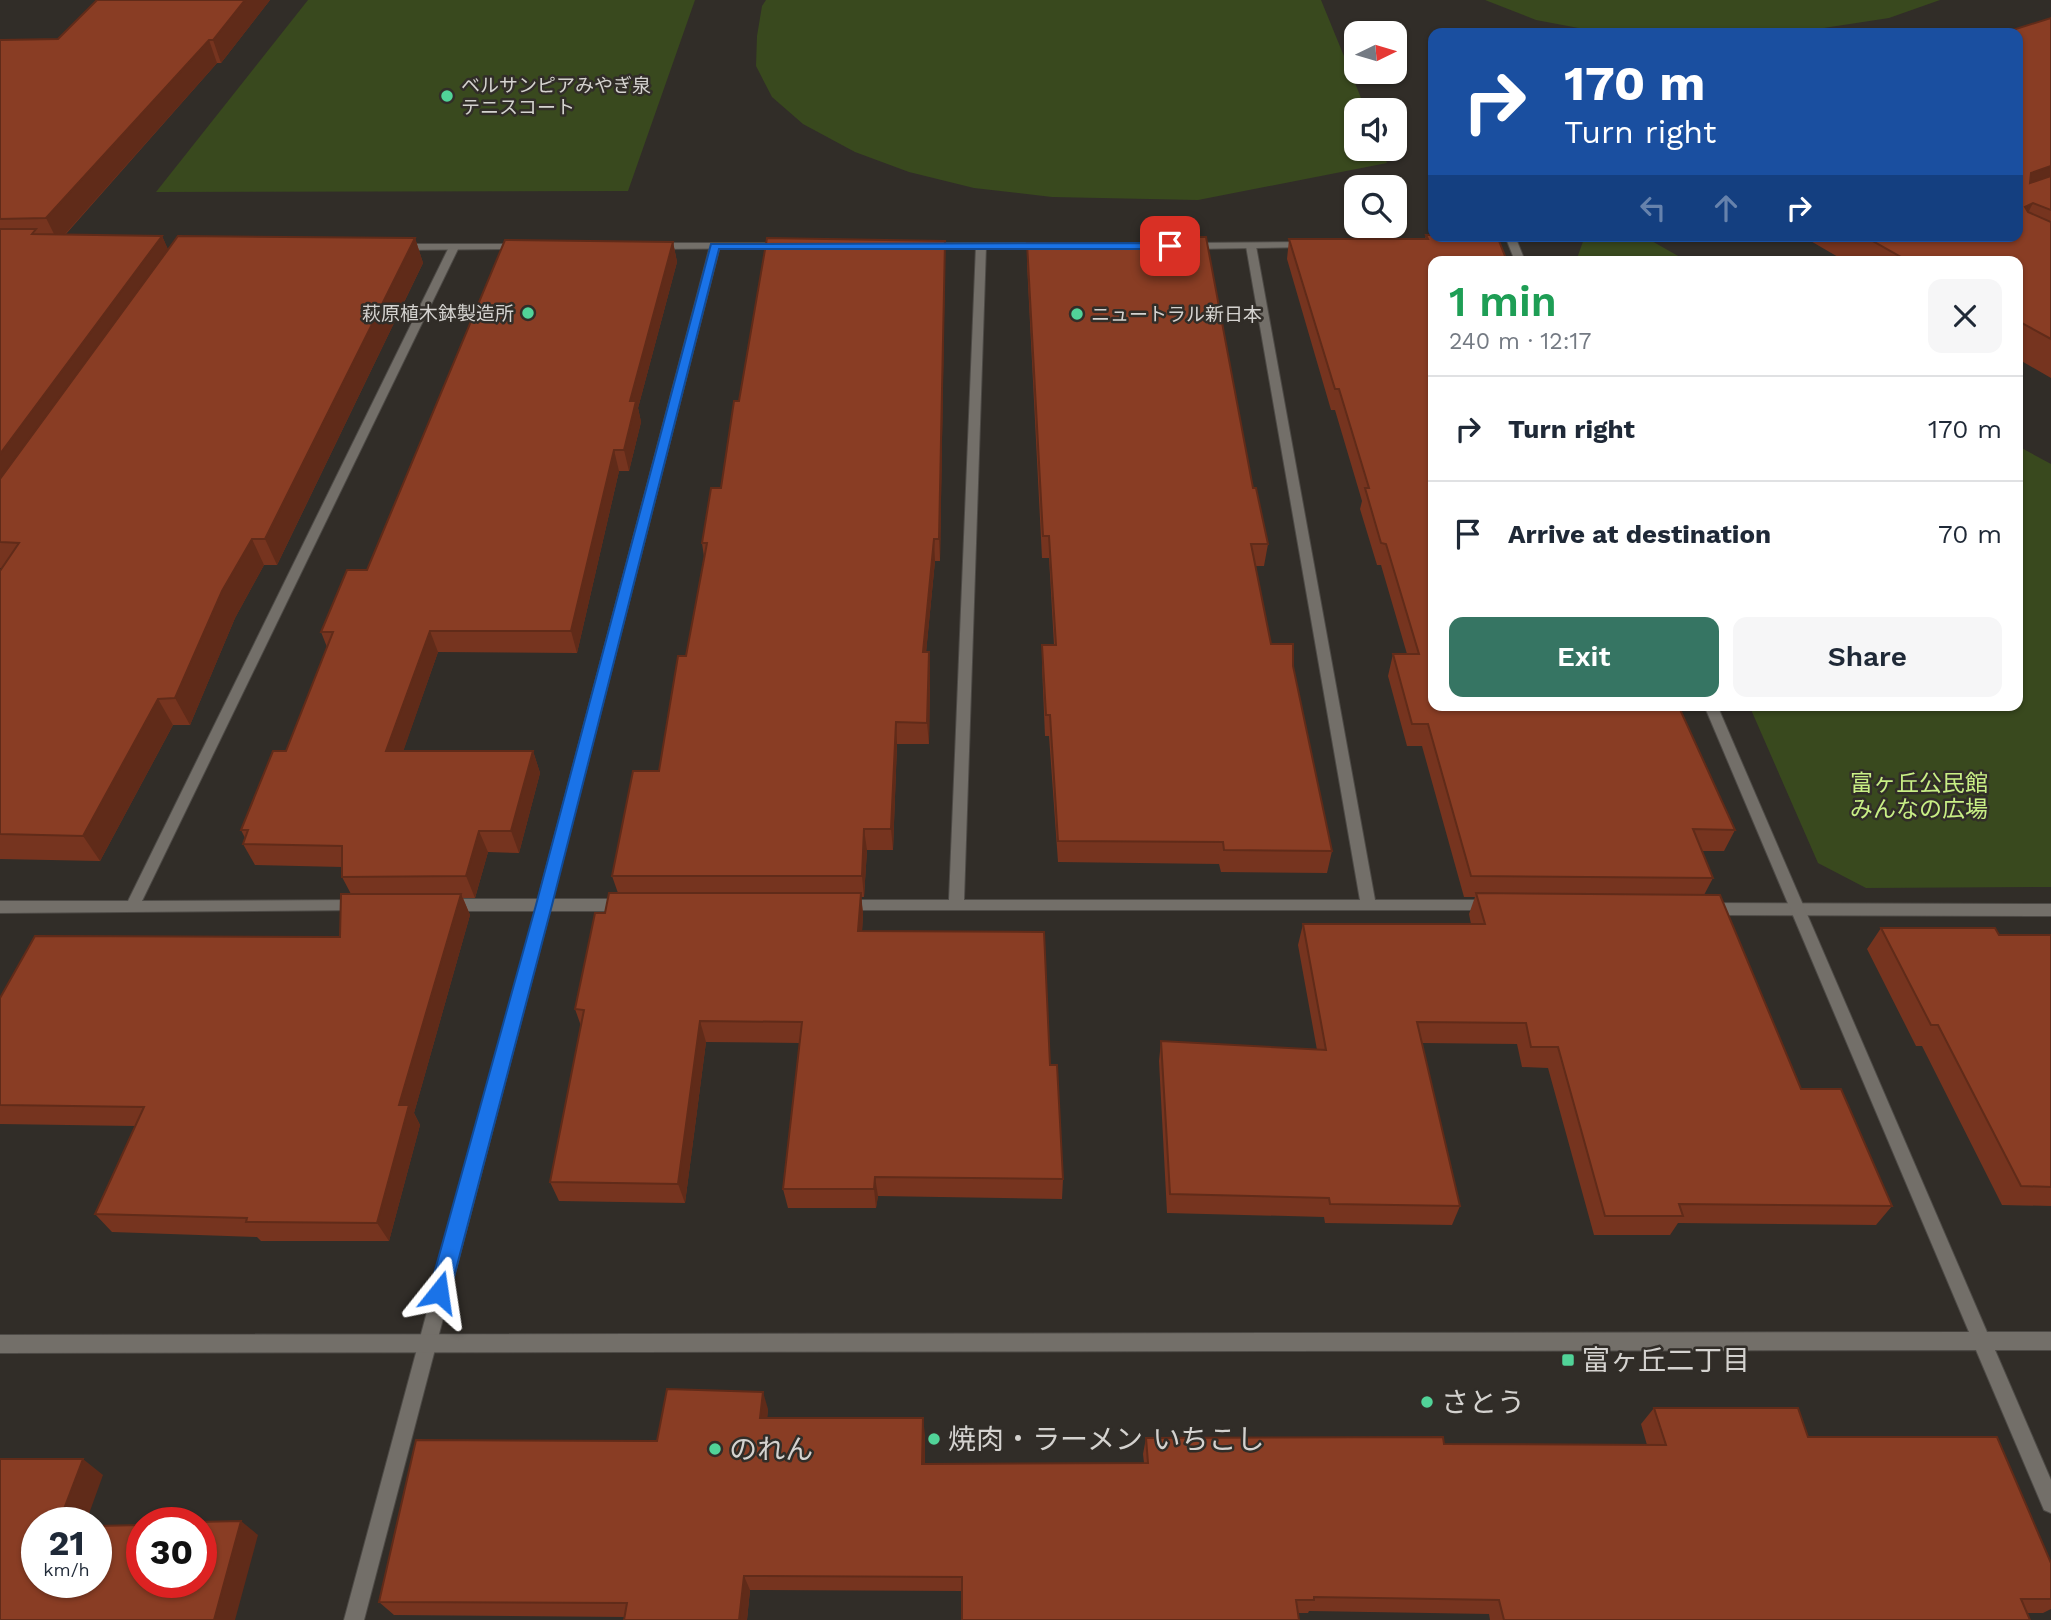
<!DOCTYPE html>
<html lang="en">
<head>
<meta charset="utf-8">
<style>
	:root { --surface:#fff; --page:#f6f6f7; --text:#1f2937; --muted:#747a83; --line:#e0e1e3; --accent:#367563 }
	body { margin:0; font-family:"Work Sans","Noto Sans JP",sans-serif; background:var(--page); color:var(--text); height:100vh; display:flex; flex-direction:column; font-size:26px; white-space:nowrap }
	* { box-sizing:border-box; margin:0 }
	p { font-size:23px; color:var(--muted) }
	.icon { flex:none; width:38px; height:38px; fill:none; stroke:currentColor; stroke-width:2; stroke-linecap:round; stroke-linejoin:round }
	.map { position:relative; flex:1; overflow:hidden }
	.panel { position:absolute; left:1428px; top:256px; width:595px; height:455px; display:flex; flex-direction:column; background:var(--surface); border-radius:14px; box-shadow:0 2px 5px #0004 }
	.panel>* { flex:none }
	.hud { position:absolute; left:1428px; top:28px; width:595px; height:214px; border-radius:14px; box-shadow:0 2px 5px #0004; background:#1a4fa0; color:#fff; overflow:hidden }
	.needle { width:46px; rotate:85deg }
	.fabs { position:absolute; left:1344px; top:21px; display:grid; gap:14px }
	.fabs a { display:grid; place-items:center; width:63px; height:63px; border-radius:14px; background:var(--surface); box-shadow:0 2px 5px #0004; font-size:35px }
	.speed { position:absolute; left:21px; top:1507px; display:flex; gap:14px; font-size:35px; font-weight:700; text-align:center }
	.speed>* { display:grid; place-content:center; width:91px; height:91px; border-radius:50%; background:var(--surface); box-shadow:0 2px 5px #0004; line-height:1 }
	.speed small { font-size:18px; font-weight:400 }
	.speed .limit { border:10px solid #d22; background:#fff; color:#111 }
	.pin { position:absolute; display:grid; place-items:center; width:60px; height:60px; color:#fff; margin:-30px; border-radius:14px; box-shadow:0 4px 10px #0006 }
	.me { position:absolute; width:77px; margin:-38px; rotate:15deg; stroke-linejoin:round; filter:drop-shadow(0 0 5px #0008) }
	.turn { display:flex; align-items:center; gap:24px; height:147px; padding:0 21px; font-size:32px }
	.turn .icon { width:91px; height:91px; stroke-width:2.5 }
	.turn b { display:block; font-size:49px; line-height:60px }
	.lanes { display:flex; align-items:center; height:66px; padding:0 21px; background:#0003; justify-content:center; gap:35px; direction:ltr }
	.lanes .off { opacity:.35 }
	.round { display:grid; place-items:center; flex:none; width:74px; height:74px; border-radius:14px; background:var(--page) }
	.summary { display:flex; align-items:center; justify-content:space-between; height:119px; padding:0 21px }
	h1 { font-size:42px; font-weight:600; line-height:52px; color:#1e9e55 }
	.action { display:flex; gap:14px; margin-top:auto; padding:14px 21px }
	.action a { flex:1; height:80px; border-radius:14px; background:var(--accent); color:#fff; font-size:28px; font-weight:600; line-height:80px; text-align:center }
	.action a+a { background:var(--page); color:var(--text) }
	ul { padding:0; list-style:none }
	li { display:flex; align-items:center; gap:21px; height:105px; padding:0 21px; border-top:2px solid var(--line) }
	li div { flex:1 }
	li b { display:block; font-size:26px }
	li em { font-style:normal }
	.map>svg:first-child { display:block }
	.green { fill:#39491e }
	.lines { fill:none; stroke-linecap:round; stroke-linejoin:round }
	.minor-casing { stroke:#4d4a46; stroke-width:2 }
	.tertiary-casing { stroke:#4d4a46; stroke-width:2 }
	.minor { fill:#736f69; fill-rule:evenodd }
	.tertiary { fill:#736f69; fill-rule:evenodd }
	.wall { fill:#76341f }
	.shaded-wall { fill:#602b19 }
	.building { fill:#893d24; stroke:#602b19; stroke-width:2 }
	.route { fill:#1a73e8; stroke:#114b97; stroke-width:2 }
	.poi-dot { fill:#51d398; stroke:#312d28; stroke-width:2.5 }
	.labels { text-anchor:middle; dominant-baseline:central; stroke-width:5; stroke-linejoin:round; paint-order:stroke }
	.far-poi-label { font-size:19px; fill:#d4d2cf; stroke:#312d28; text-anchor:start }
	.park-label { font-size:23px; fill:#c8ef85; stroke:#312d28 }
	.near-poi-label { font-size:28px; fill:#d4d2cf; stroke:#312d28; text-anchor:start }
</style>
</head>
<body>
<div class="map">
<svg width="2051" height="1620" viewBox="0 0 2051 1620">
	<rect width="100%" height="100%" fill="#312d28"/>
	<!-- green -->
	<g class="green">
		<path d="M308,0H695L628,191L156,192Z"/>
		<path d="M766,0H1321L1366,110H1356V149H1381L1387,163L1198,200L1052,197L974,188L909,172L855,152L803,124L772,97L756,66L757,36L762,6Z"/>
		<path d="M1485,0H1940L1889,18L1791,33H1605L1536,20Z"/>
		<path d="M1585,236H1643L1687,261H1576Z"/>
		<path d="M2018,446L2051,464V887L1866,888L1818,863L1749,705H2018Z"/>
	</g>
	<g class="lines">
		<!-- minor casing -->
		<g class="minor-casing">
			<g id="minor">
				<path d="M715,243L720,246L553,899H625L630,901L632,905L630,909L625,911H550L364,1620H344L535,911H449L444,909L442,905L444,901L449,899H538L710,246Z"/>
				<path d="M981,243L986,246L964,900H1360L1246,246L1251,243L1256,246L1375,900H1490L1495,902L1497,906L1495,910H840L838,906L840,902L845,900H949L976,246Z"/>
				<path d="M454,244L459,247L142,901L359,900L364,902L366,906L364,910L0,913V901H128L449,247Z"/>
				<path d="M1709,903L2051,904V916L1709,915L1704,913L1702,909L1704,905Z"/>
			</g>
		</g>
		<!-- tertiary casing -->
		<g class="tertiary-casing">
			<g id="tertiary">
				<path d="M1505,236H1515L1525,261H1515Z"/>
				<path d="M1308,242L1311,243V247L1191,249L1186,246L1191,243Z"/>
				<path d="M783,243L788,246L786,248L656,249L651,246L656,243Z"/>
				<path d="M1045,243L1048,244V248L925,249L920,246L925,243Z"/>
				<path d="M520,244L525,247L523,249L400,250L395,247L400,244Z"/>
				<path d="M1704,705H1717L1987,1332H2051V1350H1995L2051,1480V1513L2044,1510L1976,1350L0,1353V1335L1969,1332Z"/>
			</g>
		</g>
		<!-- minor -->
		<use href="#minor" class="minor"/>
		<!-- tertiary -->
		<use href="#tertiary" class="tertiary"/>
	</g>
	<!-- wall -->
	<g class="wall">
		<path d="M270,0L221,63H217L66,234L162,236L168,250L415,238L423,263L277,565H264L235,618L190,725H173L100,861L0,859V571L2,568H0V40L58,39Z"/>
		<path d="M2051,18V378L2018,359V261H1845L1802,236H2018Z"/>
		<path d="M1426,235L1433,261L1735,830L1724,851H1702L1713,878L1704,895L1801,1089L1892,1206L1876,1225L1678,1223L1670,1235H1594L1548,1068L1522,1067L1517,1044L1422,1043L1460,1206L1452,1225L1325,1223L1324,1217L1167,1213L1159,1061L1161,1041L1317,1050L1298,945L1303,924H1471L1469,914L1475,897H1464L1422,746H1407L1388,676L1393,654H1407L1381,565H1377L1360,509L1362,501L1335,410H1331L1287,259L1289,239H1425Z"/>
		<path d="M1154,237L1253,488L1268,544L1264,566H1255L1271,644L1293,666L1332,851L1327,873L1221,872L1219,864L1058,862L1049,736H1045L1042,667V645H1054L1049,558H1042L1027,264V243L1154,244Z"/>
		<path d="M673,242L677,262L638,408L641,422L629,471H619L577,653L438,652L403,751H533L540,773L519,853L488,852L475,898H463L470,915L414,1113L420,1125L389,1241H261L257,1237L112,1232L95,1214L135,1126L0,1124V998L340,937L351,894L342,877V867L255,865L243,844L245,838L241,830L286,751L327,647L321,632L367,570Z"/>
		<path d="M945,261L940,561H935L926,652H929L930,674L929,744H897L893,850H867L864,897H861L863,914L862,931L1050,1065L1063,1179L1062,1199L878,1196L876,1208H788L783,1189L800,1043L706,1042L685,1203L559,1201L550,1182L581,1026L575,1009L605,913L618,893L612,876L659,771L686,656L704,557L702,543L721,488L739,401Z"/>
		<path d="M1881,928L1999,935H2051V1206L2002,1205L1922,1046H1916L1867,949Z"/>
		<path d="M1654,1408L1808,1437L2051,1563V1609L2043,1613H2027L2030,1620H1490L1489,1614L1309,1611L1308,1613H1298L962,1591L750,1590L747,1620H624L625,1617L394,1615L379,1602L657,1441L768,1409L767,1418L925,1435V1464L1144,1463L1143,1454L1146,1438L1444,1444L1647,1445L1641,1424Z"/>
	</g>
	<!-- shaded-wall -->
	<g class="shaded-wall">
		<path d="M245,0H270L221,63L213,40Z"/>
		<path d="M209,40L217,63L58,242L46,218Z"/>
		<path d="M2051,166V188L2018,200L2031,173Z"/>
		<path d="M2033,203L2019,231L2025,207Z"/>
		<path d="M162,236L173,260L0,501V454Z"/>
		<path d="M415,238L423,263L277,565L265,539Z"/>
		<path d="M945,241V261L940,561L939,539Z"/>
		<path d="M673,242L677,262L638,408L641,422L629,471L624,450L630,401Z"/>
		<path d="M614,450L619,471L577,653L571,631Z"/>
		<path d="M252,539L264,565L235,618L190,725L175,698L222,591Z"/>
		<path d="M934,539L935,561L924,674L923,652Z"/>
		<path d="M430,631L438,652L396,772L386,751Z"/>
		<path d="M929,652L930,674L929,744L927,723Z"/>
		<path d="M158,699L173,725L100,861L83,836Z"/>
		<path d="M896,722L897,744L893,850L891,829Z"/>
		<path d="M533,751L540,773L519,853L511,831Z"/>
		<path d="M864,829L867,850L864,897L862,876Z"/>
		<path d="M479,831L488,852L475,898L466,876Z"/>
		<path d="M861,893L863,914L861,952L858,931Z"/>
		<path d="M461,894L470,915L414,1113L420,1125L389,1241L377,1223L399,1105Z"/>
		<path d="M700,1021L706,1042L685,1203L678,1184Z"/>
		<path d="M875,1177L878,1196L876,1208L874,1189Z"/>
		<path d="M763,1392L768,1409L766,1434L760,1418Z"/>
		<path d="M923,1418L925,1435V1480L922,1464Z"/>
		<path d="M83,1459L103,1475L86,1522H59Z"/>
		<path d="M241,1521L258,1535L235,1620H214Z"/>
		<path d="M744,1576L750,1590L747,1620H739Z"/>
	</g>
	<!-- building -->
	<g class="building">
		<path d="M97,0H245L213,40H209L46,218L0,219V40L58,39Z"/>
		<path d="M2051,18V166L2031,173L2030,183L2051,176V210L2033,203L2025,207L2028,212L2051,222V339L2018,321V261H1908L1864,236H2018V33H2003Z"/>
		<path d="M0,229H36L32,234L162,236L0,454Z"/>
		<path d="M1426,235H1433V236H1497L1507,261H1433V705H1678L1735,830L1693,829L1713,878L1471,876L1428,724H1412L1393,654H1419L1386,544L1381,543L1365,488H1369L1339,389H1335L1289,239H1428Z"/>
		<path d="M178,236L415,238L265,539H252L222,591L175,698L158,699L83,836L0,834V571L19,543L0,542V479Z"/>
		<path d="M1154,237H1206L1253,488H1256L1268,544H1251L1271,644H1293V666L1332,851L1224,850L1223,842L1058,841L1050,715H1046L1042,645H1056L1049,536H1043L1027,243L1156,244Z"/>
		<path d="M767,238L945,241L939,539H934L923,652H929L927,723L896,722L891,829H864L862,876H612L633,771H659L678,656H686L707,543H702L711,488H721L734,401H739Z"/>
		<path d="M505,240L673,242L630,401H636L624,450H614L571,631H430L386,751H533L511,831H479L466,876L342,877V846L243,844L248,830H241L273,751H286L333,632H321L347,570H367Z"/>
		<path d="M609,893H861L858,931L1044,932L1050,1065H1057L1063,1179L875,1177L874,1189H783L802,1022L700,1021L678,1184L550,1182L584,1010L575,1009L595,913H605Z"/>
		<path d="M1476,893L1720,895L1801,1089H1841L1892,1206L1679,1204L1683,1216H1605L1558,1047H1531L1526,1023L1417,1022L1460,1206L1330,1204L1329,1198L1170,1194L1161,1041L1326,1050L1303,924H1485Z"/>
		<path d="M341,894H461L399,1105H409L377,1223L246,1222L247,1218L95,1214L144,1107L0,1105V998L35,936L340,937Z"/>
		<path d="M1881,928H1995L1999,935H2051V1187L2021,1186L1938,1025H1931Z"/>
		<path d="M667,1389L763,1392L760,1418H923L922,1464L1148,1463L1146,1438L1443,1437L1444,1444L1666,1445L1654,1408H1798L1808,1437H1997L2051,1563V1599H2021L2030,1620H1504L1499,1600L1314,1597V1600H1296L1299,1620H962V1577L744,1576L739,1620H624L627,1603L379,1602L416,1440L657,1441Z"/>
		<path d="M0,1459H83L59,1522H37V1582H96V1526L142,1525V1582H201V1522H195L241,1521L214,1620H0Z"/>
	</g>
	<!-- route -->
	<path class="route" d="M1170,243L1176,246L1174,249H719L552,905L450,1292L447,1299L439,1302L432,1299L429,1292L536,905L711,244Z"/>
	<!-- markers -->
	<g class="poi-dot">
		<circle cx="447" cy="96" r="7"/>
		<circle cx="528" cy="313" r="7"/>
		<circle cx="1077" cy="314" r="7"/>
		<rect x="1561" y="1353" width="14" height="14" rx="3.5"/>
		<circle cx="1427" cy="1402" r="7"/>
		<circle cx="934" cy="1439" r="7"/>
		<circle cx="715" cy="1449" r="7"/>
	</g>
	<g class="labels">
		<!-- far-poi labels -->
		<g class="far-poi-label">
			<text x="461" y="85">ベルサンピアみやぎ泉<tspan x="461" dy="22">テニスコート</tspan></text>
			<text x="514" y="313" text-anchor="end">萩原植木鉢製造所</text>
			<text x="1091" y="314">ニュートラル新日本</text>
		</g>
		<!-- park labels -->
		<g class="park-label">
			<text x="1919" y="783">富ヶ丘公民館<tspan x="1919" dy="26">みんなの広場</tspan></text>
		</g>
		<!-- near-poi labels -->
		<g class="near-poi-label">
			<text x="1582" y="1360">富ヶ丘二丁目</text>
			<text x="1441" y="1402">さとう</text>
			<text x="948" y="1439">焼肉・ラーメン いちこし</text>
			<text x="729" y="1449">のれん</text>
		</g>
	</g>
</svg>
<div class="fabs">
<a><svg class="needle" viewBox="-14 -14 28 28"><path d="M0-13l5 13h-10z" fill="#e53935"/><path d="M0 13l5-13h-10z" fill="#747a83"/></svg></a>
<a><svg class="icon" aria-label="sound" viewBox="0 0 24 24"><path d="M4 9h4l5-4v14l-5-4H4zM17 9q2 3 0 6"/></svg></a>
<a><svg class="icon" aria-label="search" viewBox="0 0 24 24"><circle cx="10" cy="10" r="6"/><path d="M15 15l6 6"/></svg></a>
</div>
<div class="speed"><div>21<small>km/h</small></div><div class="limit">30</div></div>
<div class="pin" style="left:1170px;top:246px;background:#d93025"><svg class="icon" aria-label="arrive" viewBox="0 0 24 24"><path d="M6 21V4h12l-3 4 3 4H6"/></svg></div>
<svg class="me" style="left:439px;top:1292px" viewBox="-20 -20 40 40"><path d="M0-17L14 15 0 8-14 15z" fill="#1a73e8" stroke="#fff" stroke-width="4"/></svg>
<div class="hud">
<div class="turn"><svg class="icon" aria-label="right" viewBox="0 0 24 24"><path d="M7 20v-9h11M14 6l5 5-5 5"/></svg><div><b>170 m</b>Turn right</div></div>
<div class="lanes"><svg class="icon off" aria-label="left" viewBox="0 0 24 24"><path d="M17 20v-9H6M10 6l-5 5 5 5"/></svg><svg class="icon off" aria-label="ahead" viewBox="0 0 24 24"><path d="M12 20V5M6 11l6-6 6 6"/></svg><svg class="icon" aria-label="right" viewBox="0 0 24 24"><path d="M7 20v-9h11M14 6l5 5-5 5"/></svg></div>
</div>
<section class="panel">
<div class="summary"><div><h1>1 min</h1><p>240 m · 12:17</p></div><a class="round"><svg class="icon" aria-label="close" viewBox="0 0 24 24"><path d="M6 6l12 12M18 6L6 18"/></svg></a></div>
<ul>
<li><svg class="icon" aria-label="right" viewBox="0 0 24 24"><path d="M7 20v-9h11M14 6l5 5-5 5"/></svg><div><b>Turn right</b></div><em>170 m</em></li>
<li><svg class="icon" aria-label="arrive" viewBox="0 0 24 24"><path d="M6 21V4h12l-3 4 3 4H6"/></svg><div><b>Arrive at destination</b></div><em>70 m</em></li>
</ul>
<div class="action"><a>Exit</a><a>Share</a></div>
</section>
</div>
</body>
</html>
